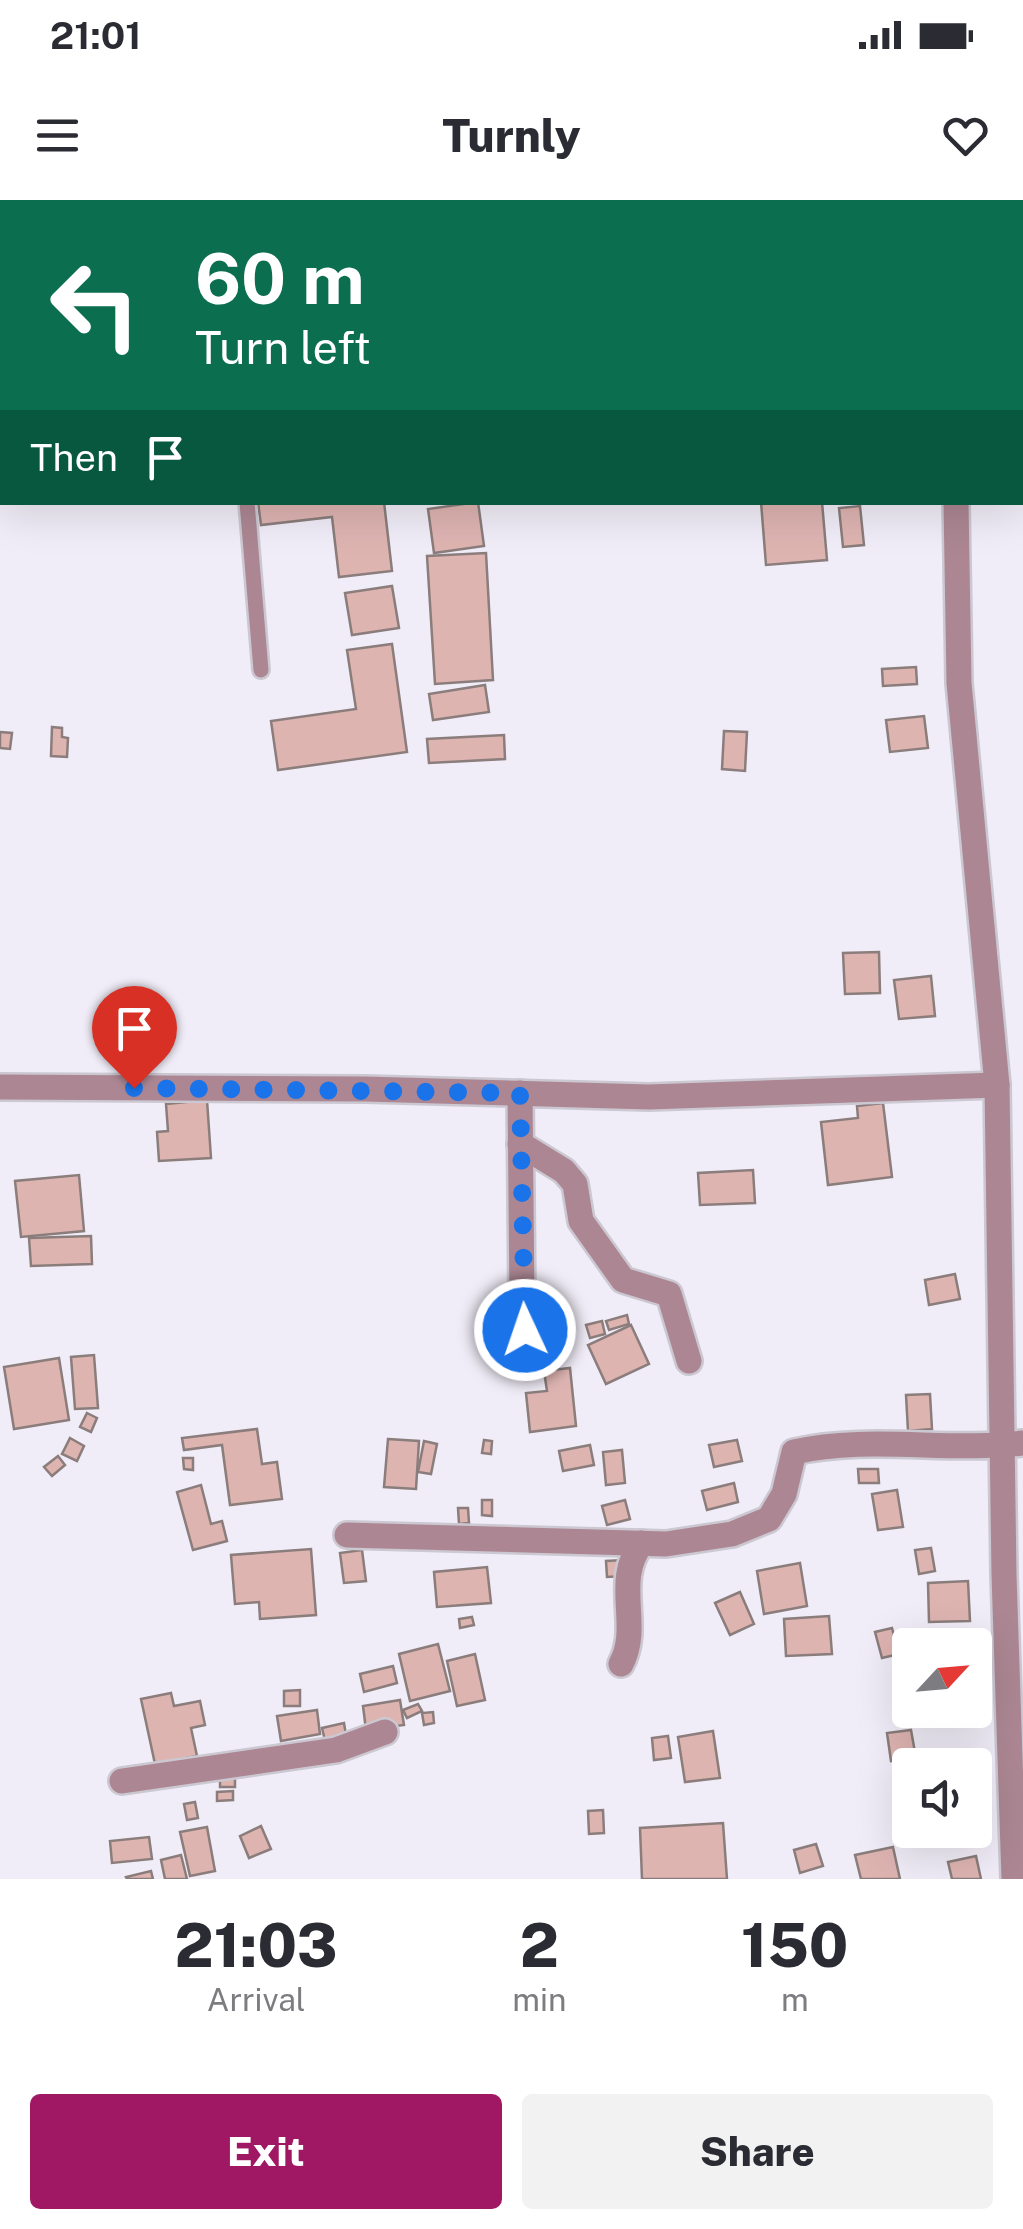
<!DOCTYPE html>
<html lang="en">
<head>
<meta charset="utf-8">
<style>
	:root { --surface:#fff; --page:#f2f2f3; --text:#2b2b33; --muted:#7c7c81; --accent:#a01764 }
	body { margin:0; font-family:"Public Sans",sans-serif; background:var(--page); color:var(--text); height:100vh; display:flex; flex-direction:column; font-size:38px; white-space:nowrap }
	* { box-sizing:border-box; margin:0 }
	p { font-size:32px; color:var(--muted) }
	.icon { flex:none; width:55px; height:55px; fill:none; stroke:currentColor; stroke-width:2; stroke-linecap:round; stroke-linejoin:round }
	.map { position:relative; height:1679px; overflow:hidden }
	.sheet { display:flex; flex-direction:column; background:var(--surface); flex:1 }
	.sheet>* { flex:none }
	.hud { position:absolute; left:0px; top:0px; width:1025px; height:305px; box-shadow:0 10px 40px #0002; background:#0b6e4f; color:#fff; overflow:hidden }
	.needle { width:65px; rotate:64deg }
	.tools { position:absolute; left:892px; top:1428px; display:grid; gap:20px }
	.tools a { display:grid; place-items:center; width:100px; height:100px; border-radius:10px; background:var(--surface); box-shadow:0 10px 40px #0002; font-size:50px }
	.pin { position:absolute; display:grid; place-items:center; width:85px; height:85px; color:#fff; margin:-102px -42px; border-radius:50% 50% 50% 0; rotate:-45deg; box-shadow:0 0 10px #0007 }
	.pin .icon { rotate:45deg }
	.me { position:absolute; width:110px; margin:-55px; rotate:357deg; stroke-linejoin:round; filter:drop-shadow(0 0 8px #0008) }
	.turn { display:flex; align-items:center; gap:35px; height:210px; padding:0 30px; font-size:45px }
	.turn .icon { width:130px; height:130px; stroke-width:2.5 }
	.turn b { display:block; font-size:70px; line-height:85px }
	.then { display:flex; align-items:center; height:95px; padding:0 30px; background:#0003; gap:20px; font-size:38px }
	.eta { display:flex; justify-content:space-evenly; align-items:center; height:170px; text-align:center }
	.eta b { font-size:60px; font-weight:800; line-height:70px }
	.primary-button { display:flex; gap:20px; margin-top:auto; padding:20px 30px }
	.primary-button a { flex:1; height:115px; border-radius:10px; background:var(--accent); color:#fff; font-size:40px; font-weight:800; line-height:115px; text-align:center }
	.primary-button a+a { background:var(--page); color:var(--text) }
	.status { display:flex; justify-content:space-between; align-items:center; height:70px; padding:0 50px; background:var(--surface); direction:ltr }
	.status svg { height:28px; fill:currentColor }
	header { display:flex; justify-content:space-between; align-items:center; height:130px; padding:0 30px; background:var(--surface); font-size:45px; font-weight:800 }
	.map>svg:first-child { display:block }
	.building { fill:#deb4b1; stroke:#8a7d7c; stroke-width:2.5 }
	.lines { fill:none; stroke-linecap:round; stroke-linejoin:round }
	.service-casing { stroke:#ccc8d2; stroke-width:20 }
	.minor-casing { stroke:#ccc8d2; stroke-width:30 }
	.service { stroke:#ac8793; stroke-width:15 }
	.minor { stroke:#ac8793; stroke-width:25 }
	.route { stroke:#1a73e8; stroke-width:18; stroke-dasharray:0 32.4 }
</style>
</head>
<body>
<div class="status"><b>21:01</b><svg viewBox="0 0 49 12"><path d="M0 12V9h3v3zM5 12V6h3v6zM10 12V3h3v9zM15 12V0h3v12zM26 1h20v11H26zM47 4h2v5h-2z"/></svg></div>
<header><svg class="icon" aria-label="menu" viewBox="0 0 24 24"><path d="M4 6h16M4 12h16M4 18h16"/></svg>Turnly<svg class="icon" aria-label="heart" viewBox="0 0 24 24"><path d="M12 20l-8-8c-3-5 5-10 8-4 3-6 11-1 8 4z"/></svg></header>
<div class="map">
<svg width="1023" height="1679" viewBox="0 0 1023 1679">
	<rect width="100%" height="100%" fill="#f1edf8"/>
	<!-- building -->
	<g class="building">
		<rect x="245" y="0" width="39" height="2"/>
		<path d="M258,302H384L392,371L339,377L332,317L261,325Z"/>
		<path d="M478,302L484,346L434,353L428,309Z"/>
		<path d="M761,302H822L827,360L766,365Z"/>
		<path d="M860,306L864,345L843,347L839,308Z"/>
		<path d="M486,353L493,480L435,484L427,356Z"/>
		<path d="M392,386L399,428L352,435L345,393Z"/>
		<path d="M392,444L407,552L278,570L271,521L356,509L347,450Z"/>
		<path d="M916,467L917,484L883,486L882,469Z"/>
		<path d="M485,485L489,512L433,520L429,494Z"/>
		<path d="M924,516L928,548L890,552L886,520Z"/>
		<path d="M52,527L62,528V537L68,538L67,557L51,556Z"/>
		<path d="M724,531L747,532L745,571L722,569Z"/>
		<path d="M0,532L12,533L10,549L0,548Z"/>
		<path d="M504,535L505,559L429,563L427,539Z"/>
		<path d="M879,752L880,793L845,794L843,753Z"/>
		<path d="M931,776L935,816L899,819L894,780Z"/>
		<path d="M207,900L211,958L159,961L157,932L168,931L166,904Z"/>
		<path d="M883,903L892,977L828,985L821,922L858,918L857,906Z"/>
		<path d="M753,970L755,1003L700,1005L698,973Z"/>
		<path d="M79,975L84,1031L21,1037L15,981Z"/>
		<path d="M91,1036L92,1064L31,1066L29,1038Z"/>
		<path d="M955,1074L960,1099L929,1105L925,1080Z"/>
		<path d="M627,1115L629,1124L609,1130L606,1121Z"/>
		<path d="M602,1121L605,1134L590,1138L586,1125Z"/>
		<path d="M631,1125L649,1164L606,1184L588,1145Z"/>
		<path d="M94,1155L98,1208L75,1209L71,1157Z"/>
		<path d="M59,1158L69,1220L14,1229L4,1167Z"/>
		<path d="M570,1168L576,1226L530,1232L526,1193L547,1191L544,1171Z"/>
		<path d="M930,1194L932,1229L908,1231L906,1195Z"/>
		<path d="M87,1213L97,1218L91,1232L80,1227Z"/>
		<path d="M257,1229L262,1264L277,1262L282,1299L230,1305L222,1245L184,1250L182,1238Z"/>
		<path d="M70,1238L84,1246L77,1261L62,1254Z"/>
		<path d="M388,1239L419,1241L416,1289L384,1287Z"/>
		<path d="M484,1240L492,1241L491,1254L482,1253Z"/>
		<path d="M737,1240L742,1261L714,1267L709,1245Z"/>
		<path d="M424,1241L437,1244L431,1274L418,1272Z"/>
		<path d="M590,1245L594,1265L563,1271L559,1251Z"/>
		<path d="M622,1250L625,1283L606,1285L603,1252Z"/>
		<path d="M58,1256L65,1265L52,1276L44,1267Z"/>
		<path d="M183,1258H193V1270L184,1269Z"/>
		<path d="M858,1269H878L879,1283H859Z"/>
		<path d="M734,1283L738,1302L707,1310L702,1291Z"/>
		<path d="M201,1285L211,1324L222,1321L227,1341L193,1350L177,1292Z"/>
		<path d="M897,1290L903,1327L878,1330L872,1294Z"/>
		<path d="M482,1300H492V1316L482,1315Z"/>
		<path d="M625,1300L630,1319L607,1325L602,1306Z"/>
		<path d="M458,1308H468L469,1323L459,1324Z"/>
		<path d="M931,1348L935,1371L919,1374L915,1350Z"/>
		<path d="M311,1349L316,1415L260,1419L259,1402L235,1404L231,1355Z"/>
		<path d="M362,1350L366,1381L344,1383L340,1353Z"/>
		<path d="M623,1360L624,1376L607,1377L606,1361Z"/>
		<path d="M800,1363L807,1406L764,1414L757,1371Z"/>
		<path d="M487,1367L491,1403L437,1407L434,1372Z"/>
		<path d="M968,1381L970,1421L929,1422L928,1383Z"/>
		<path d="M740,1392L754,1424L730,1435L715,1403Z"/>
		<path d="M829,1416L832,1454L786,1456L784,1419Z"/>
		<path d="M472,1417L474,1425L460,1428L459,1419Z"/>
		<path d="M892,1428L899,1454L882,1458L875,1432Z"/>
		<path d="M438,1444L450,1491L410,1501L399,1454Z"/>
		<path d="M475,1454L485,1500L457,1506L447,1461Z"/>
		<path d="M393,1466L397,1483L364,1492L360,1474Z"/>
		<path d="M300,1490V1506H284V1491Z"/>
		<path d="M171,1493L174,1506L200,1501L205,1525L191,1528L197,1556L155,1564L141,1499Z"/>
		<path d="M400,1500L404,1525L366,1530L363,1506Z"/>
		<path d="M418,1504L422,1511L407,1518L403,1510Z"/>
		<path d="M317,1510L320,1534L281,1541L277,1516Z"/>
		<path d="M433,1512L434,1523L424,1525L422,1513Z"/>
		<path d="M344,1523L347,1541L326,1545L322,1528Z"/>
		<path d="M911,1530L916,1558L891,1561L887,1533Z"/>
		<path d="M713,1531L720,1578L685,1582L678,1537Z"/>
		<path d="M668,1536L671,1558L654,1560L652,1538Z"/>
		<path d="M235,1570V1587H220V1571Z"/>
		<path d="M910,1578V1607L905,1608L902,1579Z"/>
		<path d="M233,1591V1600L217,1601V1592Z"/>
		<path d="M195,1602L198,1618L187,1620L184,1604Z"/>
		<path d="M603,1610L604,1633L589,1634L588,1611Z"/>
		<path d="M983,1621L986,1639L964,1641L962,1630H975V1622Z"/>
		<path d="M723,1623L727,1679H642L640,1628Z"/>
		<path d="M261,1626L271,1649L249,1658L240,1636Z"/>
		<path d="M207,1627L215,1671L190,1676L180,1632Z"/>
		<path d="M149,1637L152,1659L112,1663L110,1641Z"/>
		<path d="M816,1644L823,1666L800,1673L794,1650Z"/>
		<path d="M893,1647L900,1679H861L855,1655Z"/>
		<path d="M181,1655L187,1679H165L161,1660Z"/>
		<path d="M976,1656L981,1679H952L948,1662Z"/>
		<path d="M151,1671L153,1679H127L126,1677Z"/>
	</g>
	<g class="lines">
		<!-- service casing -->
		<g class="service-casing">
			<g id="service">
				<path d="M442,0L445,2"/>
				<path d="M247,302L261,470"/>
			</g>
		</g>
		<!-- minor casing -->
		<g class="minor-casing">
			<g id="minor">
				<path d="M992,0V2"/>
				<path d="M476,2L489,0"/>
				<path d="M966,2L969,0"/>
				<path d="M0,43L2,42"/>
				<path d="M1022,225H1023"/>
				<path d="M956,302L959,483L997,885L1004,1375L1014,1679"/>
				<path d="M0,887L365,889L649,897L997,885"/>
				<path d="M520,893L522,1102L525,1130L542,1143"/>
				<path d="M520,944L564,971L575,984L581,1021L623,1080L669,1094L689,1161"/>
				<path d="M347,1335L666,1344L732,1334L769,1319L784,1294L794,1252C868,1235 947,1252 1023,1243"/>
				<path d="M621,1464C642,1425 612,1381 642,1343"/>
				<path d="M122,1581L336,1550L385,1532"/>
			</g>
		</g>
		<!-- service -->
		<use href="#service" class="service"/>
		<!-- minor -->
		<use href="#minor" class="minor"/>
	</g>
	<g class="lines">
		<!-- route -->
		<path class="route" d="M134,888L520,893L525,1130"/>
	</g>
</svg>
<div class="tools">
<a><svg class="needle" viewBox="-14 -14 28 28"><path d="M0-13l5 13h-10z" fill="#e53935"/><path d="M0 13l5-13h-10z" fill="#7c7c81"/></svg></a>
<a><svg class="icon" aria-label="sound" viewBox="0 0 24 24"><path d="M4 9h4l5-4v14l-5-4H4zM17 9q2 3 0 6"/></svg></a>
</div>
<div class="pin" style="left:134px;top:888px;background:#d93025"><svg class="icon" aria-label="arrive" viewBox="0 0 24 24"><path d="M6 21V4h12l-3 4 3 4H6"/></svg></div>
<svg class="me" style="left:525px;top:1130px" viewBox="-20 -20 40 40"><circle r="17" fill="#1a73e8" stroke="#fff" stroke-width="3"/><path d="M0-11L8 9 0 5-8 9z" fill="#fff"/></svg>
<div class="hud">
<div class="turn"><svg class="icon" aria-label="left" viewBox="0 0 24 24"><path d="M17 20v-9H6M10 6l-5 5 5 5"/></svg><div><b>60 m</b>Turn left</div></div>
<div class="then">Then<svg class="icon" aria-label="arrive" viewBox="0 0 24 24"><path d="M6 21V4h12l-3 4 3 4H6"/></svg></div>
</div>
</div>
<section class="sheet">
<div class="eta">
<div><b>21:03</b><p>Arrival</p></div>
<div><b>2</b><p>min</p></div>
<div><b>150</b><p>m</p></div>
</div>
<div class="primary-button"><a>Exit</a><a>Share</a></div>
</section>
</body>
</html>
